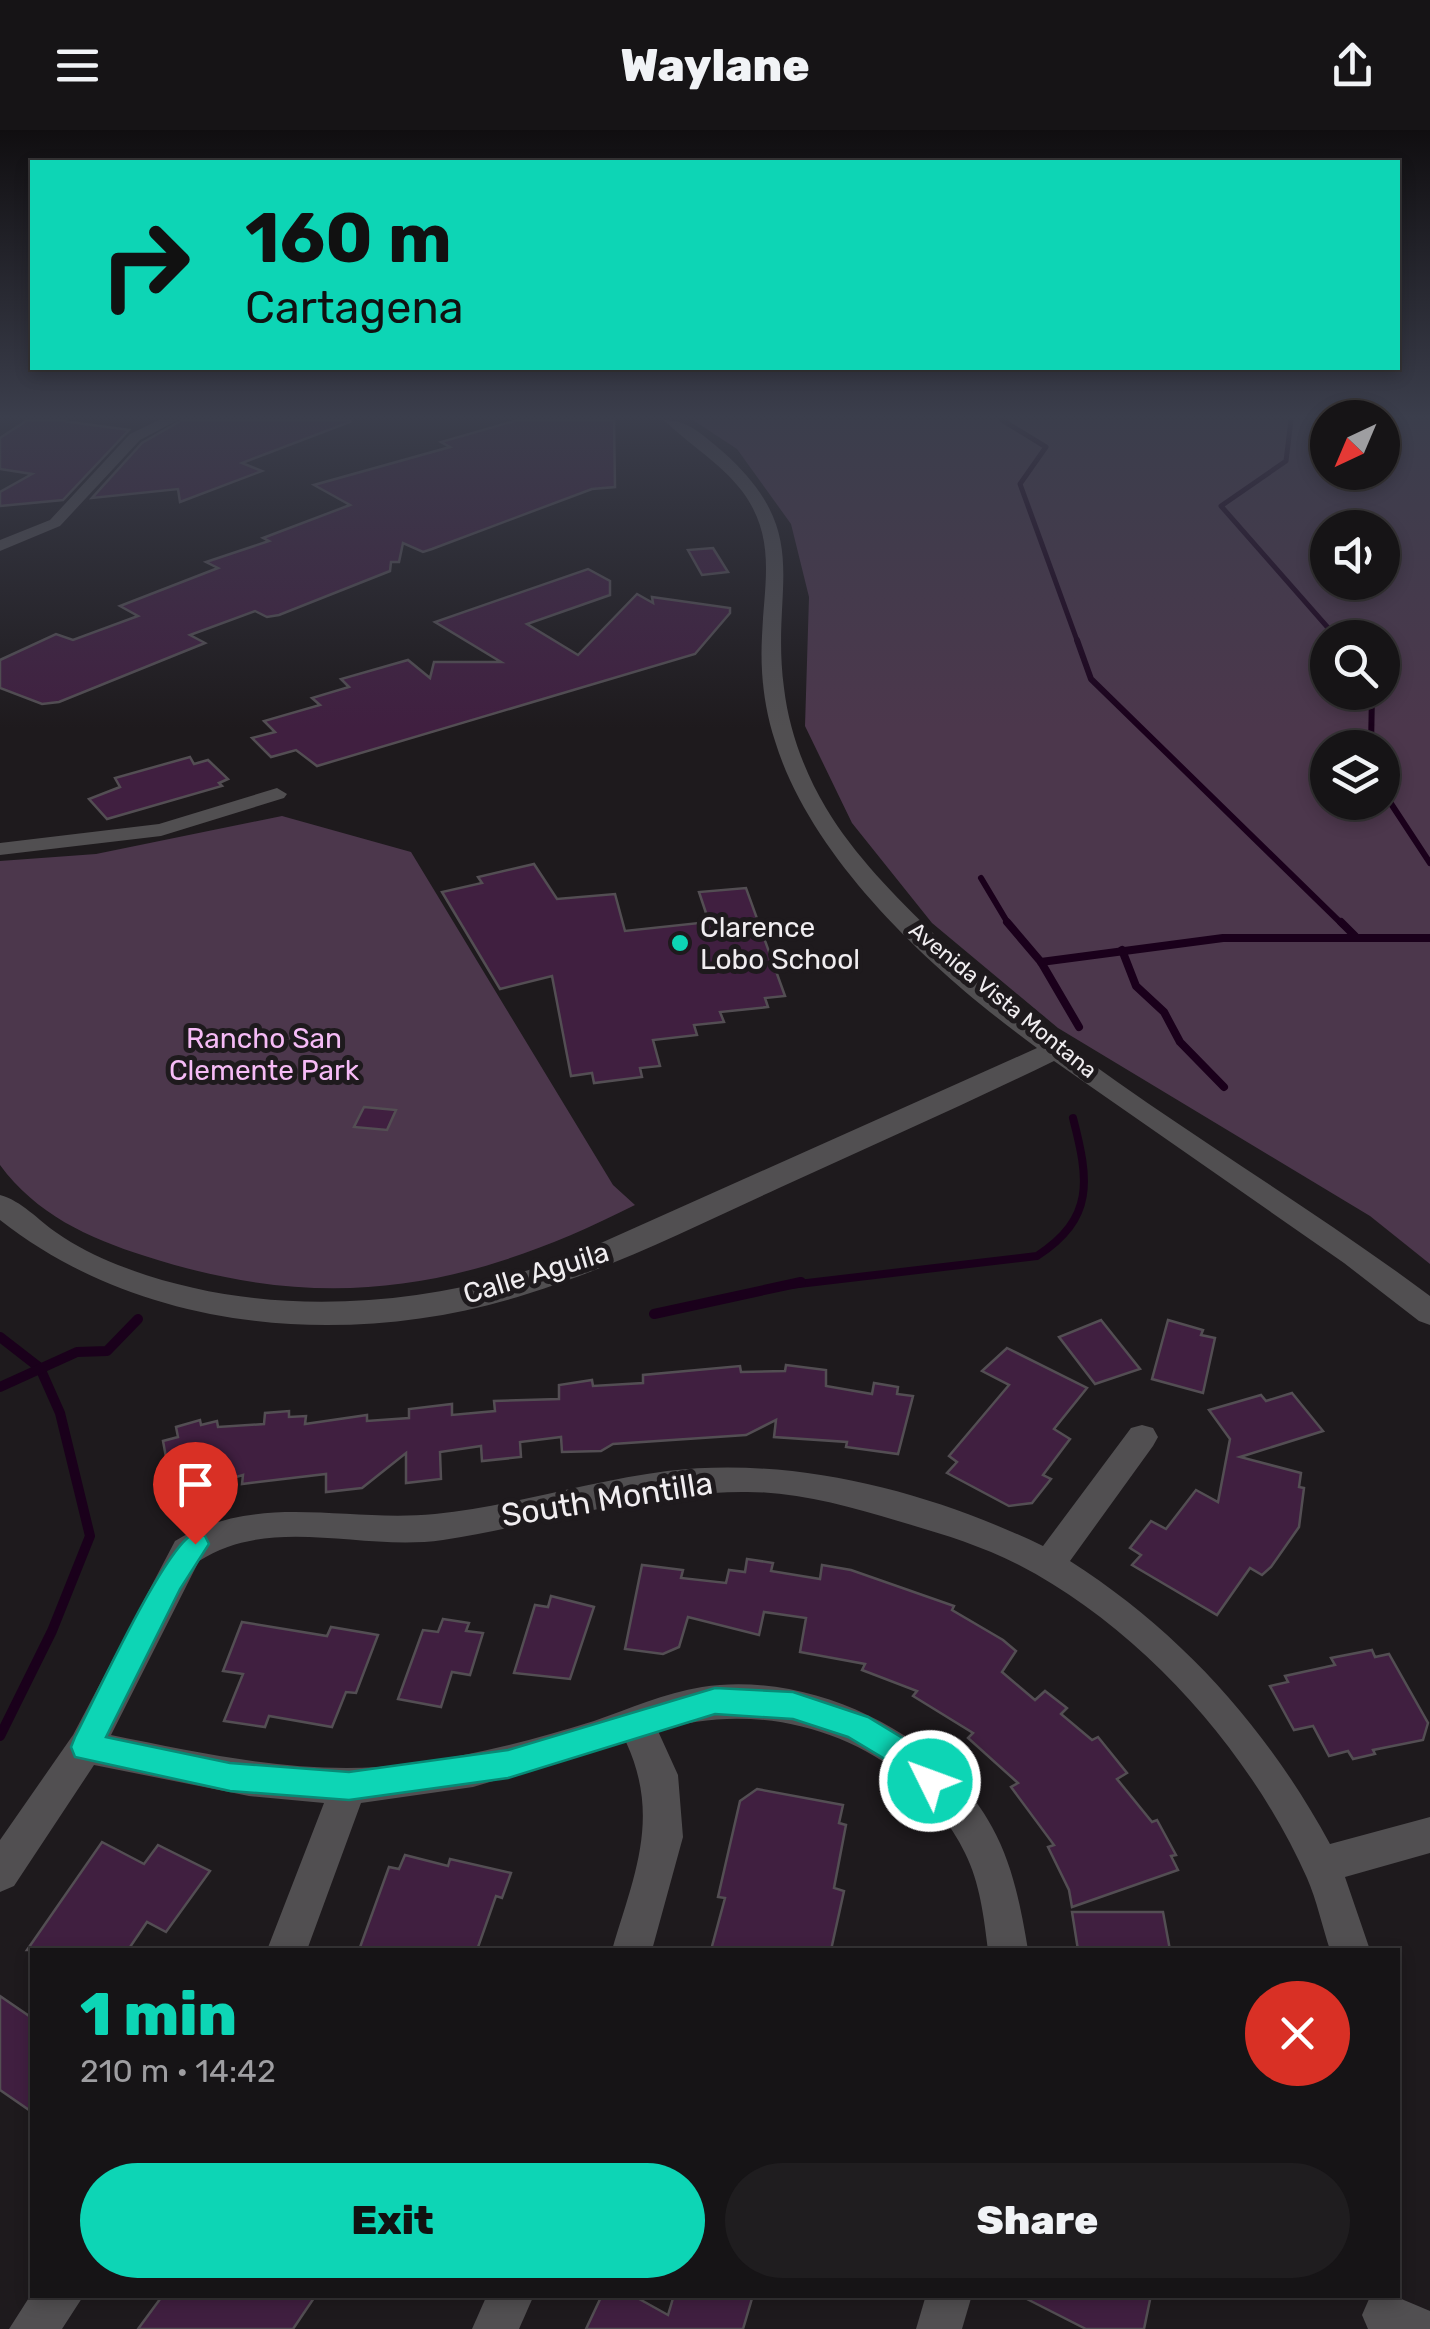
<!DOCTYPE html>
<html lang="en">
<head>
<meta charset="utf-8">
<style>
	:root { --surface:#161416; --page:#1f1d1f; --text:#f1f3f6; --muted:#9e9ea1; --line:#353335; --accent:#0dd5b5 }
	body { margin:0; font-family:Rubik,sans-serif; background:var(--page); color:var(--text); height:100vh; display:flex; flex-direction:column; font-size:38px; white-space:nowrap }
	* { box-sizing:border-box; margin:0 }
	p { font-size:32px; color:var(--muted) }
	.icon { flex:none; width:55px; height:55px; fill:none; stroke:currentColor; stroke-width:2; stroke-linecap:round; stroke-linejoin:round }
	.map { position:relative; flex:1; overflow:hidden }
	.drawer { position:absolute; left:30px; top:1818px; width:1370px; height:350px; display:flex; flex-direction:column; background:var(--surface); border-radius:0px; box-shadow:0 5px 15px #0003,0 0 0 2px var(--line) }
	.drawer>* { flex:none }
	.hud { position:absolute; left:30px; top:30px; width:1370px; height:210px; border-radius:0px; box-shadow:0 5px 15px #0003,0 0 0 2px var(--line); background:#0dd5b5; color:#111; overflow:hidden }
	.needle { width:65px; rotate:224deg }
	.tools { position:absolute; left:1310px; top:270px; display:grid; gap:20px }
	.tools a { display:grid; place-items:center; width:90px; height:90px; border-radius:50%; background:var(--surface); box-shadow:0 5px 15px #0003,0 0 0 2px var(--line); font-size:50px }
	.pin { position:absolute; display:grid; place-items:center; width:85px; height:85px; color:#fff; margin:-102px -42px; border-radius:50% 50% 50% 0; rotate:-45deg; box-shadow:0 0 10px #0007 }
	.pin .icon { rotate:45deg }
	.me { position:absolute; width:110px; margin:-55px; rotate:312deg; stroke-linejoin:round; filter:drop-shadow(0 0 8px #0008) }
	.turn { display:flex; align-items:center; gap:35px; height:210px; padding:0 50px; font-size:45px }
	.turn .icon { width:130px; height:130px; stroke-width:2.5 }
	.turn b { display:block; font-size:70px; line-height:85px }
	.round { display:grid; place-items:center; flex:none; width:105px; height:105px; border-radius:52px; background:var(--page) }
	.summary { display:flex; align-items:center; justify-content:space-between; height:170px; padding:0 50px }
	h1 { font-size:60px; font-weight:800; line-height:75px; color:var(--accent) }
	.cta { display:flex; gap:20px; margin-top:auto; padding:20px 50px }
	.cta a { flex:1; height:115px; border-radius:60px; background:var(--accent); color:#111; font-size:40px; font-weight:800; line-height:115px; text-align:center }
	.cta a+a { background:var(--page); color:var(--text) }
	header { display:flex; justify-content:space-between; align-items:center; height:130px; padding:0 50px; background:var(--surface); font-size:45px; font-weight:800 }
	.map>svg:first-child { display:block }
	.green { fill:#4c374c; fill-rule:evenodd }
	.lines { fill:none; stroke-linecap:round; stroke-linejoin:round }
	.stream-far3 { stroke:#1a001b; stroke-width:5 }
	.stream-far2 { stroke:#1a001b; stroke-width:6 }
	.stream-far1 { stroke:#1a001b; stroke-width:8 }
	.stream { stroke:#1a001b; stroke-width:10 }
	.building { fill:#401f40; stroke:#534e53; stroke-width:2.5 }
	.minor { fill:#514f51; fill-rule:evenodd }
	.tertiary { fill:#514f51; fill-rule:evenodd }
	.route { fill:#0dd5b5; stroke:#088a76; stroke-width:2.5 }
	.poi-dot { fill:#0dd5b5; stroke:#1e1a1d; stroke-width:4 }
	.labels { text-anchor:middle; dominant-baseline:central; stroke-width:10; stroke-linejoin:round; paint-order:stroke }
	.far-street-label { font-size:22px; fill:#f0edf0; stroke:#1e1a1d }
	.poi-label { font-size:28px; fill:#f0edf0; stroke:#1e1a1d; text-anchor:start }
	.park-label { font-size:28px; fill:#f6bbf6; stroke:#1e1a1d }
	.street-label { font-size:28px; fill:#f0edf0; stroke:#1e1a1d }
	.near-street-label { font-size:32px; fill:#f0edf0; stroke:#1e1a1d }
</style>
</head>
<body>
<header><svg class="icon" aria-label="menu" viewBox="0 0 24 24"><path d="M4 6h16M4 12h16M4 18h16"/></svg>Waylane<svg class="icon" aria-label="share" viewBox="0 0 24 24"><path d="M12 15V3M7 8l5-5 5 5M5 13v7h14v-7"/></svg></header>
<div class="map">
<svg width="1430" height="2199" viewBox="0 0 1430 2199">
	<rect width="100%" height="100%" fill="#1e1a1d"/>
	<!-- green -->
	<g class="green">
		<path d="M693,290H1327L1328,342H1382L1383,290H1430V1134L1370,1086L1058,898L932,793L852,693L805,596L809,467L791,394L737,319ZM1328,398H1382V452H1328ZM1328,508H1382V562H1328ZM1328,618H1382V672H1328Z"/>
		<path d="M282,686L411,722L613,1055L635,1075C467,1160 327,1185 145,1126C88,1108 36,1084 0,1035V731L96,724Z"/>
	</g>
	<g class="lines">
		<!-- stream-far3 -->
		<g class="stream-far3">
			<path d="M1002,290L1046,317L1020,354L1078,513"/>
			<path d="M1291,290L1286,331L1221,376L1337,508"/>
		</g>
		<!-- stream-far2 -->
		<g class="stream-far2">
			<path d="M1077,510L1091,549L1343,795"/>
			<path d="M1371,618L1372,562"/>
			<path d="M1382,660L1430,733"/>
			<path d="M981,748L1009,795"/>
		</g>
		<!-- stream-far1 -->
		<g class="stream-far1">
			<path d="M1007,792L1041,832L1079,897"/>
			<path d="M1341,792L1355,806"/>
			<path d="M1122,820L1136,856L1164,882L1180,912L1224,957"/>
			<path d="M1041,832L1223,808H1430"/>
			<path d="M790,1155L1037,1126C1095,1088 1089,1050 1073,988"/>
		</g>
		<!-- stream -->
		<g class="stream">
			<path d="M654,1184L801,1152"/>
			<path d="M0,1207L40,1238L60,1283L90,1406L52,1501L0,1606"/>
			<path d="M0,1257L77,1222L107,1221L138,1189"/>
		</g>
	</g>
	<!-- building -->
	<g class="building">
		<path d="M55,290L129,300L63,370L0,376V362L32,344L0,339V308L26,291Z"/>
		<path d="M182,290H350V292L242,333L262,341L180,372L178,359L92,368L142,313Z"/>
		<path d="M518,290H614L615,357L592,359L432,419L423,422L403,413L399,432H391L390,441L279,485L267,487L255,481L190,505L205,513L59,572L42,574L0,558V530L56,504L73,510L138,486L120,476L218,438L206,432L269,411L263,408L350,375L314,355L450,317L441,312Z"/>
		<path d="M713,418L728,442L702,445L688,420Z"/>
		<path d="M588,439L610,451V465L527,494L578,525L637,464L653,473L652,467L730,478V483L695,524L317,636L296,620L271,627L252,608L275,602L264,591L320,575L312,568L349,557L341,549L408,530L430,548L434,532H501L435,492Z"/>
		<path d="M190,627L194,634L208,630L228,649L219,653L222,656L107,689L89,669L120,657L115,648Z"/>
		<path d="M534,734L557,769L615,764L625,801L709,792L699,762L746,758L785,866L765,868L768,877L720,882L724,892L694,895L697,905L653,910L660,936L640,938L642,947L594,953L592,943L571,946L552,846L500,859L442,762L482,753L478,747Z"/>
		<path d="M364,977L396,980L387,1000L354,997Z"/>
		<path d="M1101,1190L1140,1239L1095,1254L1059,1207Z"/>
		<path d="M1168,1190L1203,1200L1201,1205L1215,1208L1203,1263L1152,1249Z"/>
		<path d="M1007,1218L1087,1258L1054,1299L1070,1309L1043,1345L1051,1349L1032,1373L1009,1376L947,1343L957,1332L949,1326L1009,1255L982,1241Z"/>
		<path d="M786,1235L826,1240V1256L872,1264L874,1253L898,1257L897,1264L913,1266L898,1324L846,1317L847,1312L774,1307L776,1290L746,1305L613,1314L601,1321L562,1322L561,1307L520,1312L521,1327L482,1331L481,1316L440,1322L441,1349L406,1353V1323L362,1358L326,1362V1344L242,1354L243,1345L173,1365L163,1311L178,1307L176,1297L200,1290L201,1295L217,1291L218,1297L264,1294L265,1283L289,1281V1287L306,1286L305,1294L367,1285V1291L409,1288V1279L452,1274V1285L495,1281L494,1271L559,1269V1255L592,1250L593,1256L643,1253V1245L740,1236L741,1242L785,1241Z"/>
		<path d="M1292,1263L1323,1301L1240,1327L1301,1343L1299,1357L1304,1358L1299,1397L1271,1437L1262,1445L1250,1438L1217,1485L1132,1435L1141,1425L1130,1418L1151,1391L1166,1399L1196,1360L1218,1372L1230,1309L1209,1280L1261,1265L1266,1271Z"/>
		<path d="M747,1429L773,1433L771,1441L820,1449L822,1435L851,1440L954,1476L952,1480L1003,1510L1016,1521L1002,1542L1035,1570L1045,1561L1067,1578L1061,1584L1092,1610L1098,1607L1127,1643L1117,1649L1152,1692L1157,1690L1176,1725L1171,1726L1178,1740L1072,1777L1069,1760L1048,1717L1054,1715L1011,1657L1018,1653L968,1608L973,1603L913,1566L917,1561L862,1540L865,1534L800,1522L806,1488L764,1482L759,1505L688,1487L679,1517L663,1524L625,1519L642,1435L683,1440L681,1448L726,1453L729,1440L745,1442Z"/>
		<path d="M551,1466L594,1477L570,1549L514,1543L535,1475L548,1477Z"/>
		<path d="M443,1489L469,1493L466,1501L483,1503L470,1545L452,1542L441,1577L398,1569L423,1500L438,1502Z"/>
		<path d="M242,1492L327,1506L331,1497L378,1505L356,1563L346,1562L332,1597L269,1586L265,1597L224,1591L243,1544L223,1541Z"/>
		<path d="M1372,1520L1375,1527L1389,1524L1428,1593L1423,1610L1373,1620L1375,1624L1353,1629L1348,1621L1329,1626L1313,1596L1294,1600L1270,1556L1288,1552L1285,1546L1335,1535L1331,1528Z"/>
		<path d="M757,1659L843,1675L839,1693L846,1695L834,1758L844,1761L831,1820H711L725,1768L718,1767L740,1671Z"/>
		<path d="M102,1712L144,1734L158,1715L210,1741L166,1802L147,1792L128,1820H27Z"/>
		<path d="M405,1725L448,1736L450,1729L511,1743L502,1768L496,1766L477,1820H359L389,1737L399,1739Z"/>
		<path d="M1072,1782H1163L1170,1820H1078Z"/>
		<path d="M0,1866L32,1888V1982L0,1960Z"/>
		<path d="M163,2165H316L293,2199H138Z"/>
		<path d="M602,2165H632L668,2185L674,2165H753L743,2199H586Z"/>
		<path d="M1019,2165H1151L1144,2199H1086Z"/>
	</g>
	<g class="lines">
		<!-- minor -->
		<g class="minor">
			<path d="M159,290H178L140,310L60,396L0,421V410L50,390L130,304Z"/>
			<path d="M277,658L287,664L284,668L161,706L0,725V713L159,694Z"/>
			<path d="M1142,1295L1153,1298L1158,1307L1153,1316L1070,1431C1181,1502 1267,1598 1330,1714L1430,1687V1723L1345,1747L1370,1820H1330C1322,1796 1317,1771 1307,1748C1251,1622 1141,1498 1019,1435C980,1415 939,1403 898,1391C847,1376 795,1361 742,1362C640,1363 543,1394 443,1410C361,1422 273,1384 199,1431L111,1605C210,1625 308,1647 410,1634C472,1626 534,1610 594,1591C629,1579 664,1563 702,1557C808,1540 941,1602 992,1697C1013,1735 1021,1778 1028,1820H988C984,1788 980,1753 965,1723C911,1612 771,1564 658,1601L678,1645L683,1707L652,1820H612C634,1745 661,1688 626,1612L473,1657L361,1673L307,1820H267L324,1673L249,1666L94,1635L14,1756L0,1762V1710L73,1605L175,1411C258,1361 345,1393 435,1384C513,1376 589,1351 667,1341C795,1326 928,1361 1043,1416L1131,1298Z"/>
			<path d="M32,2163V2165H84L62,2199H9Z"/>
			<path d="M487,2165H534L519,2199H472Z"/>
			<path d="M926,2165H972L962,2199H916Z"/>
			<path d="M1378,2165H1392L1430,2181V2199H1368L1362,2185L1369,2169Z"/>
		</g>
		<!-- tertiary -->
		<path class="tertiary" d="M664,290C688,290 703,305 722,321C816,404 770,455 784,558C789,600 804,641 826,678C854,725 896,767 935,805C1082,946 1267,1044 1430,1166V1195L1419,1191L1344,1133L1054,931C963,975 871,1016 779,1058C696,1096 614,1137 527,1164C354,1219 146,1205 0,1090V1065C22,1071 38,1090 57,1103C74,1115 97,1127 118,1135C264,1192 429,1178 574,1125L1037,918C937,845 812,732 775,611C764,578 760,541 762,506C764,453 777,408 742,361C720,332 689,315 664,290Z"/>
	</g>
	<!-- sky -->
	<linearGradient id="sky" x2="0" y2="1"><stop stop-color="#100e10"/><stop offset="0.48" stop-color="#3b3e4c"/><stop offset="1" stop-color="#3b3e4c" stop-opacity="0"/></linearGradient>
	<rect width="1430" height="598" fill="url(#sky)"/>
	<!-- route -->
	<path class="route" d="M195,1403L205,1406L209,1414L180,1459L106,1607L230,1633L349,1642L508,1620L715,1558L793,1562L868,1587L919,1618L945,1651L940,1661L930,1665L919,1661L898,1637L848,1607L793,1589L715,1584L508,1648L349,1670L230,1661L75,1627L71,1617L75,1607C94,1571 166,1413 195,1403Z"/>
	<!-- markers -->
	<circle class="poi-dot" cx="680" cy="813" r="10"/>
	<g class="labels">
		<!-- far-street labels -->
		<g class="far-street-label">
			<text transform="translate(1003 870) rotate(39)">Avenida Vista Montana</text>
		</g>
		<!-- poi labels -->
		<g class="poi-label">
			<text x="700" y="797">Clarence<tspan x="700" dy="32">Lobo School</tspan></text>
		</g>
		<!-- park labels -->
		<g class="park-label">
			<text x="264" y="908">Rancho San<tspan x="264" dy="32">Clemente Park</tspan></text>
		</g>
		<!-- street labels -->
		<g class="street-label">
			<text transform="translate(536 1143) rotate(-17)">Calle Aguila</text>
		</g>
		<!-- near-street labels -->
		<g class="near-street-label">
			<text transform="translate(607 1369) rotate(-9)">South Montilla</text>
		</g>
	</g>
</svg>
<div class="tools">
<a><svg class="needle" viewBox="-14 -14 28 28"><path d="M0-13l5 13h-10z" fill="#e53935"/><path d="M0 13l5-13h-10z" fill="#9e9ea1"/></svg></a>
<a><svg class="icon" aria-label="sound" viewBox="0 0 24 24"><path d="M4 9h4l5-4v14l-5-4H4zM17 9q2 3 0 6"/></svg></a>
<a><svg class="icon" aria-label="search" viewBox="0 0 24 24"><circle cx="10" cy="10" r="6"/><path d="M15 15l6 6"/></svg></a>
<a><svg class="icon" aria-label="layers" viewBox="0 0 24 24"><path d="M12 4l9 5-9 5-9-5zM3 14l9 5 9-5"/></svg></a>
</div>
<div class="pin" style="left:195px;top:1414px;background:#d93025"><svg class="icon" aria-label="arrive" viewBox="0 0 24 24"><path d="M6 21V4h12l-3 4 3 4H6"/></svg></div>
<svg class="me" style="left:930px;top:1651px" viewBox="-20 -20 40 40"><circle r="17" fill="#0dd5b5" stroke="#fff" stroke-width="3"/><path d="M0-11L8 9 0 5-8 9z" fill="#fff"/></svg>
<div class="hud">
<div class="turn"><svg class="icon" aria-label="right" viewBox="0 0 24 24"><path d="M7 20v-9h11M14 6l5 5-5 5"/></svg><div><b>160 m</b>Cartagena</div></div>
</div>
<section class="drawer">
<div class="summary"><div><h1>1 min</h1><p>210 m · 14:42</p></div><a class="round" style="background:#d93025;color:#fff"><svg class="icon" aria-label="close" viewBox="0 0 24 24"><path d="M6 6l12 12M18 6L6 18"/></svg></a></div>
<div class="cta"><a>Exit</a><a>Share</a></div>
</section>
</div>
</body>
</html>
